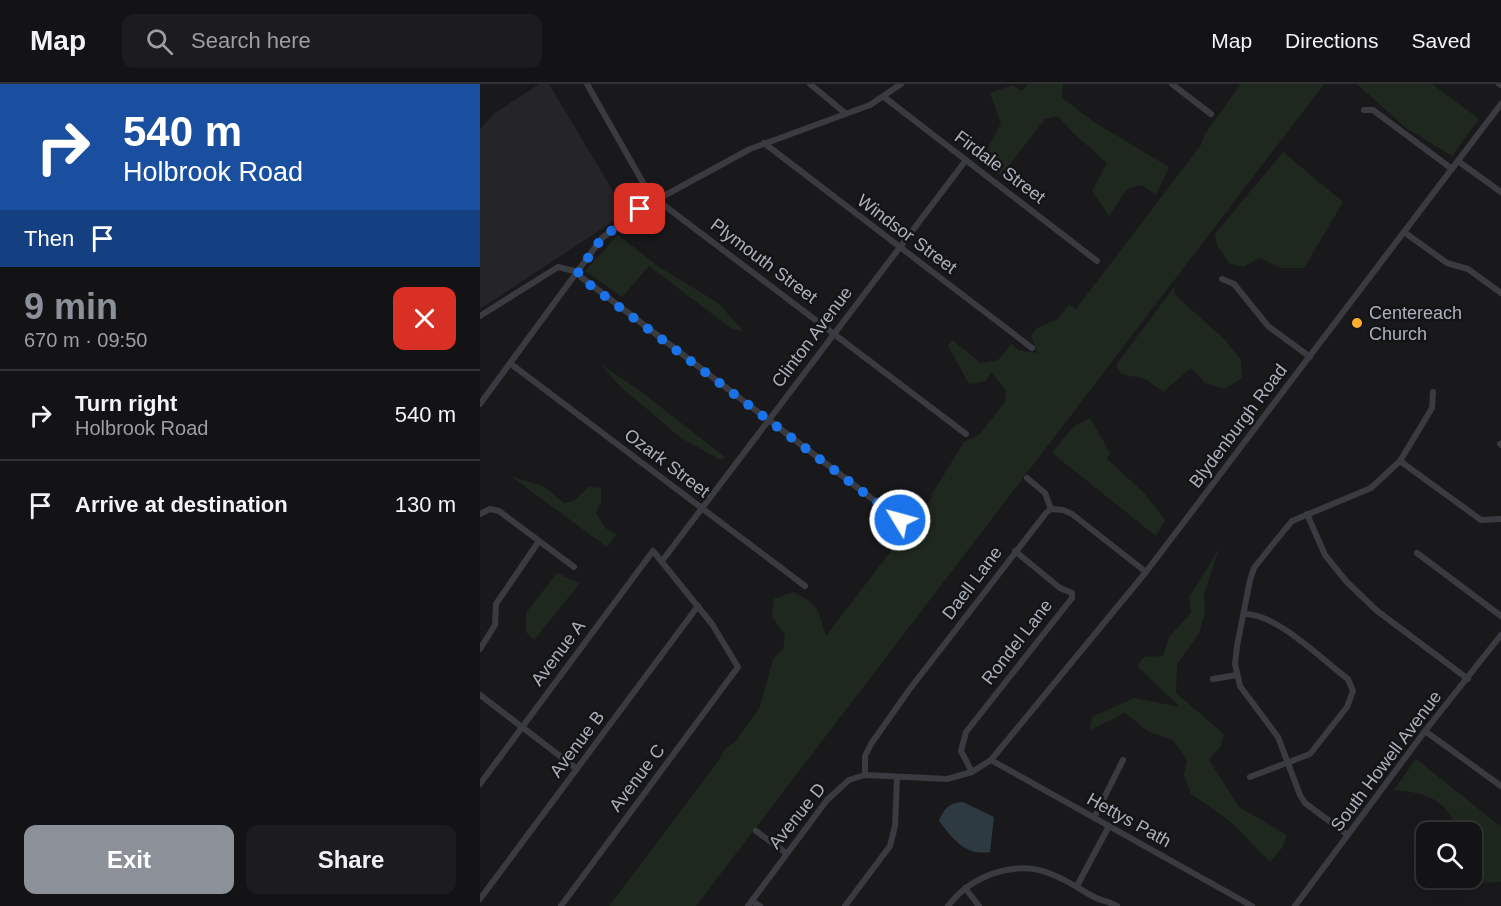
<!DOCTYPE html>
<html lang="en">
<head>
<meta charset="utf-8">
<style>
	:root { --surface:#131315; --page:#1c1c1e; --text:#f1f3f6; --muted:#9d9ea0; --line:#323234; --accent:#8c9099 }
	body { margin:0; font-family:Arial,sans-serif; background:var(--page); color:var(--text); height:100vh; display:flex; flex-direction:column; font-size:22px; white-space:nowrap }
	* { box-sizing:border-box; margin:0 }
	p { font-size:20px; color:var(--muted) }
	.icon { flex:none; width:33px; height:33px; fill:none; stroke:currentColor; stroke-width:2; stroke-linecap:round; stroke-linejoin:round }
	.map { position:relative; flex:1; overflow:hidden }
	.drawer { display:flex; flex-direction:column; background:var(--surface); width:480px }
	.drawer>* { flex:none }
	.banner { background:#1a4fa0; color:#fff; overflow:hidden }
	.fabs { position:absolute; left:936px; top:738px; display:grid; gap:12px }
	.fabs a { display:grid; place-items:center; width:66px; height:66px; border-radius:12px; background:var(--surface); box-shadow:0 6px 24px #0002,0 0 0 2px var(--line); font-size:30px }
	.pin { position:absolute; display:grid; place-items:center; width:51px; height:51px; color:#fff; margin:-26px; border-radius:12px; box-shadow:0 3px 9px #0006 }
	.me { position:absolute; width:66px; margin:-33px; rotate:307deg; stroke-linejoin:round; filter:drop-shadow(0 0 4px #0008) }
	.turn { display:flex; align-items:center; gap:21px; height:126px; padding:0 24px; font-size:27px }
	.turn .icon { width:78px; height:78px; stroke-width:2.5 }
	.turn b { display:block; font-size:42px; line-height:51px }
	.then { display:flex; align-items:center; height:57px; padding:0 24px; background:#0003; gap:12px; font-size:22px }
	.round { display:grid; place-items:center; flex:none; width:63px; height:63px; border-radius:12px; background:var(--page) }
	.head { display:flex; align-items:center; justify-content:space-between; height:102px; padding:0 24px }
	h1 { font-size:36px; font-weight:700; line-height:45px; color:var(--accent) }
	.primary-button { display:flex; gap:12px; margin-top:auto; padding:12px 24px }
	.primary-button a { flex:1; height:69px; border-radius:12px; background:var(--accent); color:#fff; font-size:24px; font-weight:700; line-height:69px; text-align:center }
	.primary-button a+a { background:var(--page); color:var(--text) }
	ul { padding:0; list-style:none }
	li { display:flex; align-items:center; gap:18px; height:90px; padding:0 24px; border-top:2px solid var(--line) }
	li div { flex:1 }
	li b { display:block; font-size:22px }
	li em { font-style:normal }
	header { display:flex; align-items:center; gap:36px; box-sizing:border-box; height:84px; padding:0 30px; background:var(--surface); border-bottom:2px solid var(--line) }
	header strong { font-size:28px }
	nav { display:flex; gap:33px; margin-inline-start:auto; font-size:21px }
	.search { width:420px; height:54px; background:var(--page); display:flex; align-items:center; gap:15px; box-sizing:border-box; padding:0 21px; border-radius:12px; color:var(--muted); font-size:22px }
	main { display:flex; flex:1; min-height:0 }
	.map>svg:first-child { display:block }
	.built { fill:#252529 }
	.green { fill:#1f281f }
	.water { fill:#2e3a41 }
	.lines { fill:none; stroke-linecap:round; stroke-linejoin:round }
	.minor { stroke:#3a3b41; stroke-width:6 }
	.route { stroke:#1a73e8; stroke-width:10; stroke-dasharray:0 18 }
	.poi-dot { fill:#ffab2e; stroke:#141417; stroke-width:2 }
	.labels { text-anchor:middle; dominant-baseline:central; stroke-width:5; stroke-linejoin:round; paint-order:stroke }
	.street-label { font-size:18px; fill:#abb1bc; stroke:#141417 }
	.poi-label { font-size:18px; fill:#abb1bc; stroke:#141417; text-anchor:start }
</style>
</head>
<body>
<header>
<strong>Map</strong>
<div class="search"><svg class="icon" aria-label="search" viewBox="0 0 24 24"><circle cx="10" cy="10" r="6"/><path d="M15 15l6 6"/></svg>Search here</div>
<nav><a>Map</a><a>Directions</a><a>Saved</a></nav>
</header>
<main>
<section class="drawer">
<div class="banner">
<div class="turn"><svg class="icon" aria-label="right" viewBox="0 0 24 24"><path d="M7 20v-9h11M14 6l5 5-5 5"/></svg><div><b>540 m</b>Holbrook Road</div></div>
<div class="then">Then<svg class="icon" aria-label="arrive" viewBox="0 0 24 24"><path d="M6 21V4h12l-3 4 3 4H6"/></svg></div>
</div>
<div class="head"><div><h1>9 min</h1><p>670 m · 09:50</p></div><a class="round" style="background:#d93025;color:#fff"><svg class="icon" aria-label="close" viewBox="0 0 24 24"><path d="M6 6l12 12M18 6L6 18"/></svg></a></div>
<ul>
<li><svg class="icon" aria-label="right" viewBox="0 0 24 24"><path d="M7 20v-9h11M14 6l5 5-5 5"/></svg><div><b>Turn right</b><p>Holbrook Road</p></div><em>540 m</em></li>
<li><svg class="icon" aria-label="arrive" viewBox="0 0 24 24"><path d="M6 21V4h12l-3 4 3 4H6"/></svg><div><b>Arrive at destination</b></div><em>130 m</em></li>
</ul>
<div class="primary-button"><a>Exit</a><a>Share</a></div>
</section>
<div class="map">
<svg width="1021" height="822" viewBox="0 0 1021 822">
	<rect width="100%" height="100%" fill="#19191c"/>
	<!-- built -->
	<path class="built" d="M59,0H69L146,129L0,225V45L15,29Z"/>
	<!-- green -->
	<g class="green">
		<path d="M548,0H583L582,14L614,38L689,83L676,111L662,101L647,105L629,132L612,107L627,79L591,47L578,32L565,35L521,92L503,74L521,39L510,9L533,1L542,7Z"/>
		<path d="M761,0H844L216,822H129L240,675L244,666L256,657L280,623L293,575L303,566L305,551L292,532L294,515L313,508C343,523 336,524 346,552L456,408L450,413L484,358L499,351L525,318L526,306L511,288L506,297L489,300L468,262L472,256L501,279L518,276L531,260L538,266L557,269L551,251L557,244L578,235L589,221L596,225L721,61L725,50Z"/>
		<path d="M877,0H952L999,35L972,72L926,44Z"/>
		<path d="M803,68L863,118L824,184H801L780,174L763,183L749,179L737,161L735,150Z"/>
		<path d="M138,151L179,183L238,219L263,247L252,245L169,182L142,213L105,187Z"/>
		<path d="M695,202L694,210L744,255L761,276L762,294L745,305L725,299L711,284L684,307C676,304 674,300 667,296C656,289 641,297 636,281Z"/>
		<path d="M120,280L160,307L245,373L241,376L201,354L141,303Z"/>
		<path d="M610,334L630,369L627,375L663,408L685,436L676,452L572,369L594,342Z"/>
		<path d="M32,393L63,402L84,419L94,417L109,403L121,404V418L116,429L125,444L137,450L127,463Z"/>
		<path d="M739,465L724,510L725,529L719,549L697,580L696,609L744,650L741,662L729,676L759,723L807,751L802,764L790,778L750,737L711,710L704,691L707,676L693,656L669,648L645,629L610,646L612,633L654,614L700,623L657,582L664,573L683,572L689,553L711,529L709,513Z"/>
		<path d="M77,489L100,499L54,556L46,548V529Z"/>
		<path d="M936,675L1021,743V798L1002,799L979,794H992V748H979C965,715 949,709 914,706Z"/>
	</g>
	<!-- water -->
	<path class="water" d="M483,718L514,733L510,768C485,772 473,755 459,737C464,724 469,719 483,718Z"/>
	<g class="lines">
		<!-- minor -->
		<g class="minor">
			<path d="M107,0L174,118"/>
			<path d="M330,0L365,29"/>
			<path d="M692,0L731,30"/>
			<path d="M1019,0L1021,1"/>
			<path d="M404,13L617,177"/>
			<path d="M884,26H893L972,85"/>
			<path d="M284,59L552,264"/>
			<path d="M978,77L1021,108"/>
			<path d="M177,116L486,350"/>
			<path d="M924,148L967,179L988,185L1021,209"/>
			<path d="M98,188L101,193L420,436"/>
			<path d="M742,195L754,200L788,242L830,273"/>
			<path d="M0,232L78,183L98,188"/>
			<path d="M31,280L325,502"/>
			<path d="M0,320L122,154L160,125L270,65L390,21L421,0"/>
			<path d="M1020,360L1021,361"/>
			<path d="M920,377L1001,436L1021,435"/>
			<path d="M547,394L565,409L571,425"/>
			<path d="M0,430L10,425L19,427L94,483"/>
			<path d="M827,430L845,471L866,497L896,526L988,595"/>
			<path d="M937,469L1021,532"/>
			<path d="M182,477L486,76"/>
			<path d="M765,530C797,530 841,575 868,595L873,607L867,623L830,670L770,693"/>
			<path d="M0,565L15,541L16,520L59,457"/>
			<path d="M733,595L757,591"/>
			<path d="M0,611L97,685"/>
			<path d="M945,647L1021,702"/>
			<path d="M511,676L772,822"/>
			<path d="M492,688L481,667L486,648L592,514V509L580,504L535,467"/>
			<path d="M385,691V672L391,660L429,606L566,429L571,425L583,426L592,430L666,488"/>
			<path d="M0,700L173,467L232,540L258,583L81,822"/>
			<path d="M614,734L643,676"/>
			<path d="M276,747L306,769"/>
			<path d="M868,751L825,719L820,711L798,653L760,602L755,580L757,562L770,496L774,484L793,460L812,437L891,404L920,377L952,324L953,308"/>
			<path d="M597,802L629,742"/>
			<path d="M485,804L499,822"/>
			<path d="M0,815L218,522"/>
			<path d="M272,817L280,822"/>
			<path d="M268,822L347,716L369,696L385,691L467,695L492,688L511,676L666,488L1021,20"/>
			<path d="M365,822L410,762L415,742L417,694"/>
			<path d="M468,822C491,792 534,775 571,790C587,796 601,806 616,814C623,817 630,818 637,822"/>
			<path d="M815,822L945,647L1021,551"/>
		</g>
	</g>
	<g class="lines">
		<!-- route -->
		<path class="route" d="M160,125L122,154L98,188L101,194L420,436"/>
	</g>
	<!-- markers -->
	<circle class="poi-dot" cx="877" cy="239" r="6"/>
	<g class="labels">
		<!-- street labels -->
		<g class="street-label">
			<text transform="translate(520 83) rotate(37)">Firdale Street</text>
			<text transform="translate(427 150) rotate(37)">Windsor Street</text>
			<text transform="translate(284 177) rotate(37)">Plymouth Street</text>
			<text transform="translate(332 253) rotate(-53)">Clinton Avenue</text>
			<text transform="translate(758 342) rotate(-53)">Blydenburgh Road</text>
			<text transform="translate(187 379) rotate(37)">Ozark Street</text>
			<text transform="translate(492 499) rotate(-53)">Daell Lane</text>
			<text transform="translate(537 558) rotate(-52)">Rondel Lane</text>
			<text transform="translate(78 569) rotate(-53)">Avenue A</text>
			<text transform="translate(97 660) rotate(-53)">Avenue B</text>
			<text transform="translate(906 677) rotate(-53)">South Howell Avenue</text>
			<text transform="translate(157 694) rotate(-53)">Avenue C</text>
			<text transform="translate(317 732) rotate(-51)">Avenue D</text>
			<text transform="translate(649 736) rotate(29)">Hettys Path</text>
		</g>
		<!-- poi labels -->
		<g class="poi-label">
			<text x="889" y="229">Centereach<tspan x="889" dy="21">Church</tspan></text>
		</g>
	</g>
</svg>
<div class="fabs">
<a><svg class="icon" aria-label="search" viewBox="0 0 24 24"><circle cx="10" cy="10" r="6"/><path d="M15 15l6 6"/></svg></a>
</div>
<div class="pin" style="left:160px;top:125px;background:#d93025"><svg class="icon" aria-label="arrive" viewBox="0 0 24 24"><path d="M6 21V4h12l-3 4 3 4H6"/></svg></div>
<svg class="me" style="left:420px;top:436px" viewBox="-20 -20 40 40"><circle r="17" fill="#1a73e8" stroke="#fff" stroke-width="3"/><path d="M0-11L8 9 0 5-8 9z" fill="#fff"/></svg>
</div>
</main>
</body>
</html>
